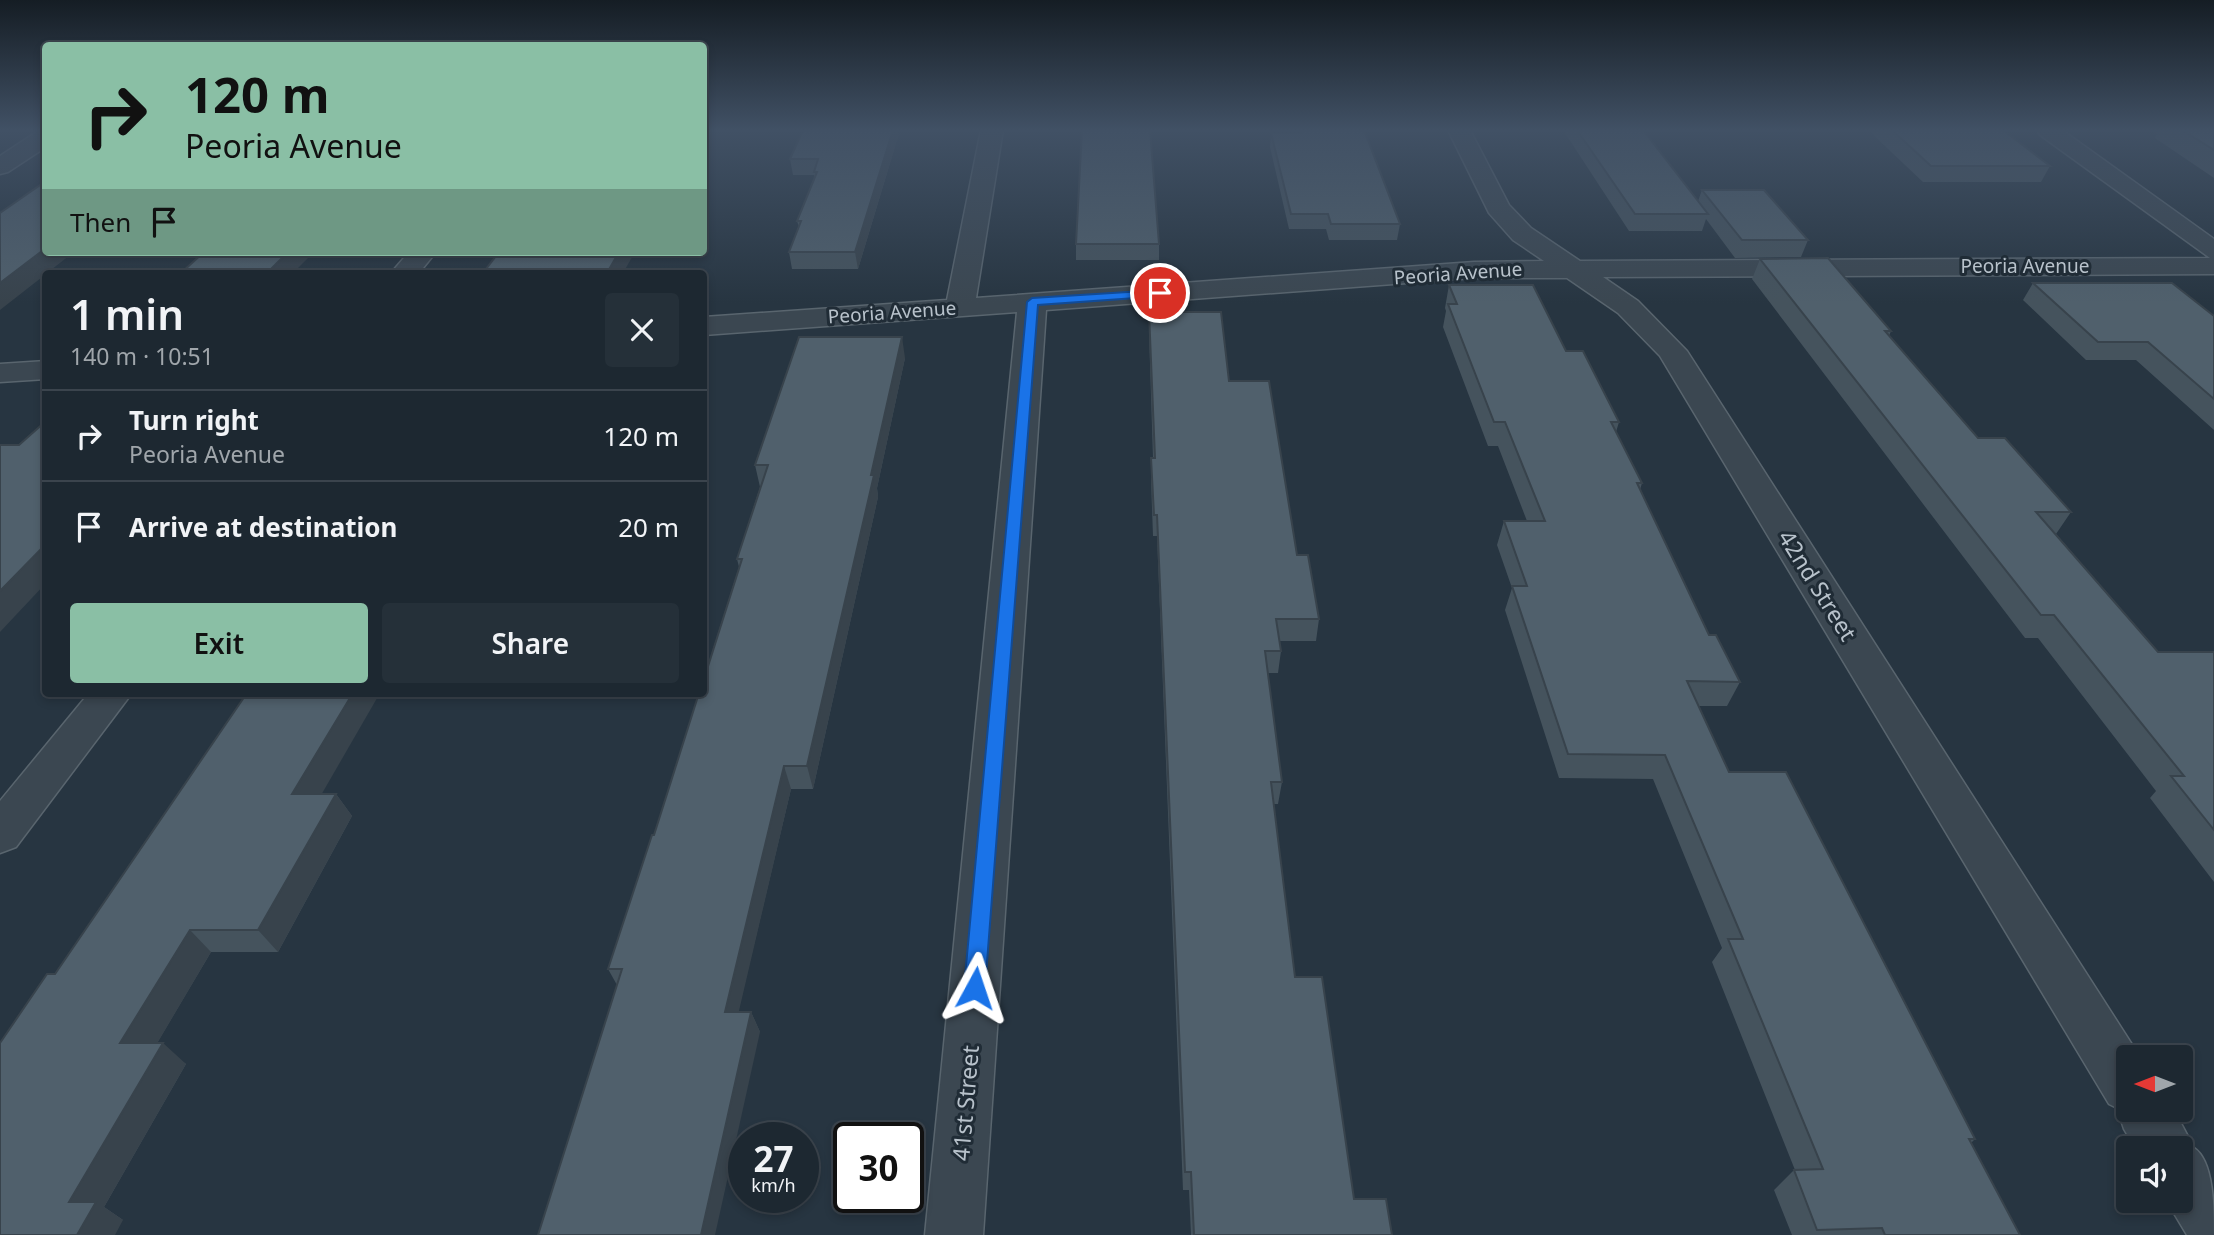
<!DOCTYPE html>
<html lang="en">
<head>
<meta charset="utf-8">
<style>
	:root { --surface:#1d2831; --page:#253039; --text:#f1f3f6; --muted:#a0a6ab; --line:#3b444d; --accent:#8abfa5 }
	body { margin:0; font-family:"Noto Sans",sans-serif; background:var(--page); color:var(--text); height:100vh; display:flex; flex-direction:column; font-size:26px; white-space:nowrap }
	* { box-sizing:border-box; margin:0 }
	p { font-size:23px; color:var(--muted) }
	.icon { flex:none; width:38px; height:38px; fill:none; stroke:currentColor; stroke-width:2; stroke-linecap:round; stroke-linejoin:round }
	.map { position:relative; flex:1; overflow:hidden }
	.details { position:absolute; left:42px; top:270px; width:665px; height:427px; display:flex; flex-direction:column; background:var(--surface); border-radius:7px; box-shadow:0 4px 10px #0003,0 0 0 2px var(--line) }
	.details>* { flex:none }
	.hud { position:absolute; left:42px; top:42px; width:665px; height:214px; border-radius:7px; box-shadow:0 4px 10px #0003,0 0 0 2px var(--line); background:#8abfa5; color:#111; overflow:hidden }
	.needle { width:46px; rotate:270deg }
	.tools { position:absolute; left:2116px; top:1045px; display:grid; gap:14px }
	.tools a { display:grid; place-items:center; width:77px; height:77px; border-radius:7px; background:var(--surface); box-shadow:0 4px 10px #0003,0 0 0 2px var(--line); font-size:35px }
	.speed { position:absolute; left:728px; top:1122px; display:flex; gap:14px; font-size:35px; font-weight:700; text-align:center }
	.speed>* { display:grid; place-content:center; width:91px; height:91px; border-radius:50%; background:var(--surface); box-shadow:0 4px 10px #0003,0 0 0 2px var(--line); line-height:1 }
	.speed small { font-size:18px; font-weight:400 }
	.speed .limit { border:4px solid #111; border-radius:10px; background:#fff; color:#111 }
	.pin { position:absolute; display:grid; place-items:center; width:60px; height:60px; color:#fff; margin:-30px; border:4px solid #fff; border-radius:50%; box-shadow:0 2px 7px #0007 }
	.me { position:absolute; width:77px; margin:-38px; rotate:5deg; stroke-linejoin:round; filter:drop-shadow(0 0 5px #0008) }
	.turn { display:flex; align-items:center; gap:24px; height:147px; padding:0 28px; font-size:32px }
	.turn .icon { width:91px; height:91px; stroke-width:2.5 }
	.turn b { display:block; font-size:49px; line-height:60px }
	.then { display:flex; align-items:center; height:66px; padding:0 28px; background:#0003; gap:14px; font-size:26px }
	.round { display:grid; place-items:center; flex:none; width:74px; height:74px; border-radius:7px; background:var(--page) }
	.head { display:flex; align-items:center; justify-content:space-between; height:119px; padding:0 28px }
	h1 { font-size:42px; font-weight:600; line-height:52px }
	.button { display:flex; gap:14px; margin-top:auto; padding:14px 28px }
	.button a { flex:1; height:80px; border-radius:7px; background:var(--accent); color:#111; font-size:28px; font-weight:600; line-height:80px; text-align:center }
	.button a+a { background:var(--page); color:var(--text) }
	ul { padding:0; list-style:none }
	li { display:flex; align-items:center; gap:21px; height:91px; padding:0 28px; border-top:2px solid var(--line) }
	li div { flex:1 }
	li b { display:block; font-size:26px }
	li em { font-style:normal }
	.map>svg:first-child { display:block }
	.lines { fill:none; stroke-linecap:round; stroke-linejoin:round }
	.minor-casing { stroke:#59656e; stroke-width:3 }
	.minor { fill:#3b4751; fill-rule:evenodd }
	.wall { fill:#45535d }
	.shaded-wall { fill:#38434c }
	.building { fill:#50606c; stroke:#38434c; stroke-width:2 }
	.route { fill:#1a73e8; stroke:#114b97; stroke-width:2 }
	.labels { text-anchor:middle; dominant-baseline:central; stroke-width:6; stroke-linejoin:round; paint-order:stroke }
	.far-street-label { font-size:19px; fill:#b8c2cb; stroke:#202c36 }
	.street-label { font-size:23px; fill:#b8c2cb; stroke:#202c36 }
</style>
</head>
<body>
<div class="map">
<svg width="2214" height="1235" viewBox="0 0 2214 1235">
	<rect width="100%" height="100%" fill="#273541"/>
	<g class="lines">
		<!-- minor casing -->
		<g class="minor-casing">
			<g id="minor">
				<path d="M46,130V147L8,172L0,174V156L38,131Z"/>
				<path d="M981,130H1003L976,298L1474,262L1544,261L1513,240L1489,213L1448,130H1470L1509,205L1531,228L1580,261L2210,258L2040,135L2037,130H2062L2214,239V274L1603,277L1638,301L1687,351L2140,1057H2128V1110H2174L2194,1148C2214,1161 2214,1209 2214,1235H2187L2166,1200H2180V1148H2135L2124,1129L2117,1108L2109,1104L1660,356L1618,313L1567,278H1474L1046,310L983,1235H925L1017,312L704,335V317L947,300Z"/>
				<path d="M409,252H436L419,273H391Z"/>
				<path d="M46,361V379L0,382V364Z"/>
				<path d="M89,693H132L16,847L0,853V801Z"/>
			</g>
		</g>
		<!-- minor -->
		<use href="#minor" class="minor"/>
	</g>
	<!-- wall -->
	<g class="wall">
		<path d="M803,130H900L858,269H792L789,252L799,227L797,221L815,178L814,175H793L790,159Z"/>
		<path d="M1295,130H1364L1400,224L1397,240H1329L1326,229H1289L1270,147L1271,133H1296Z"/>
		<path d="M1563,130H1643L1698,201L1702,190L1808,240L1801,257L1735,258L1706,219L1702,231H1629Z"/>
		<path d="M1868,130H2003L2050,166L2041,182H1923Z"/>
		<path d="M2151,130H2214V178L2155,138L2157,134Z"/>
		<rect x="1076" y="244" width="83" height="16"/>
		<path d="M1760,259L1891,331L1889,336L1978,438L2071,512L2056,534L2158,652H2214V882L2150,798L2156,791L2038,638H2025L1752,279Z"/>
		<path d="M2033,283L2214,316V430L2136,360H2086L2023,300Z"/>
		<path d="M1449,285L1566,351L1619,422L1616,432L1642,483L1640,490L1709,635L1740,682L1727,706H1698L1729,772L1975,1139L1971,1143L2020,1235H1792L1774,1190L1794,1170H1795L1712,962L1722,948L1653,779L1559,778L1505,610L1512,588L1497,545L1504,521H1527L1498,446H1488L1443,327L1446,311L1445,308Z"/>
		<path d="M1149,312L1229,381L1297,555L1319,619L1316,641H1279L1281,651L1278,673H1267L1282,782L1278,804H1274L1295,977L1354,1199L1392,1235H1191L1189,1190H1183L1157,536H1153L1151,480V458H1153L1149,333Z"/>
		<path d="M905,358L877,488L878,497L813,789H791L738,1012H751L760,1032L617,985L608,969L654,835L739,567L737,559L760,487L755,465Z"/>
		<path d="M322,794H336L352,816L278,952H211L157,1043L186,1064L104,1207L123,1220L0,1235L55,974Z"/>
	</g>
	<!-- shaded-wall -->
	<g class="shaded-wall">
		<path d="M893,130H900L858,269L855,252Z"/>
		<path d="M46,248V252H74L47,273H46V274L0,310V283Z"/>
		<path d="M288,252H314L293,273H267Z"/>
		<path d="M619,252H635L623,273H607Z"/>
		<path d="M902,337L905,358L877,488L878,497L813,789L807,766Z"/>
		<path d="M46,544V583L0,632V591Z"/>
		<path d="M353,693H380L309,816L292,794Z"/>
		<path d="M784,766L791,789L734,1032L725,1012Z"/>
		<path d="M336,794L352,816L278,952L258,930Z"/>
		<path d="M190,930L211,952L145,1064L120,1043Z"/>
		<path d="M751,1012L760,1032L715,1235H701Z"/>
		<path d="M163,1043L186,1064L104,1207L123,1220L115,1235H77L69,1202Z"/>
	</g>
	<!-- building -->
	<g class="building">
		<path d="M803,130H893L855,252H789L801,221H797L817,172H814L818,159H790Z"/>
		<path d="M1082,130H1150L1159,244H1076Z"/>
		<path d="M1300,130H1364L1400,224H1331L1328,214H1291L1271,133H1301Z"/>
		<path d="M1577,130H1643L1708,214H1635Z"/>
		<path d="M1892,130H2003L2050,166H1931Z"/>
		<path d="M2182,130H2214V150Z"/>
		<path d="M46,181V248L0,283V213Z"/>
		<path d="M1702,190H1764L1808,240H1742Z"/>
		<path d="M204,252H288L267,273H181Z"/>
		<path d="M499,252H619L607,273H483Z"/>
		<path d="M1828,258L1891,331H1885L1978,438H2005L2071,512H2036L2158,652H2214V830L2171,776H2184L2054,615H2041L1760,259Z"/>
		<path d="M2033,283H2172L2214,316V399L2148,342H2098Z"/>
		<path d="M1449,285H1533L1566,351H1583L1619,422H1611L1642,483H1637L1709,635H1716L1740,682L1687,681L1729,772H1786L1975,1139H1969L2020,1235H1885L1882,1228L1817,1230L1794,1170L1823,1169L1728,939H1743L1665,755L1568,754L1512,586H1527L1504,521H1545L1505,422H1494L1448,304H1457Z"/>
		<path d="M1149,312H1221L1229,381H1269L1297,555H1308L1319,619H1276L1281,651H1265L1282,782H1271L1295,977H1322L1354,1199H1386L1392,1235H1194L1191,1172H1185L1157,515H1154L1151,458H1155Z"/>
		<path d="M799,337H902L871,475H874L807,766H784L725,1012H751L701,1235H538L622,969H608L652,835H654L699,693H704V679L742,559H737L768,465H755Z"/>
		<path d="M46,421V544L0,591V445H19Z"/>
		<path d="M247,693H353L292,794H336L258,930H190L120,1043H163L69,1202H96L77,1235H0V1043L47,974H55Z"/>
	</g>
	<!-- sky -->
	<linearGradient id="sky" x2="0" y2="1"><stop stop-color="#151d24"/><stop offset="0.43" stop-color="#415165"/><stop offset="1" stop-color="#415165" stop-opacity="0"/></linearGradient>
	<rect width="2214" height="303" fill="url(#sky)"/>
	<!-- route -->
	<path class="route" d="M1160,290L1164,291V296L1038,305L985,988L982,995L975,998L967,995L964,988L1027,302L1032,298Z"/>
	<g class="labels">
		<!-- far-street labels -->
		<g class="far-street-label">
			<text x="2025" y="266">Peoria Avenue</text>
			<text transform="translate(1458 273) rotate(-4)">Peoria Avenue</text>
			<text transform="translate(892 312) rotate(-4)">Peoria Avenue</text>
		</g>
		<!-- street labels -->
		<g class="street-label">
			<text transform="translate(1818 585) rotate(58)">42nd Street</text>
			<text transform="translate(965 1103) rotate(-85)">41st Street</text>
		</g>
	</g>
</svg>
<div class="tools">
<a><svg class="needle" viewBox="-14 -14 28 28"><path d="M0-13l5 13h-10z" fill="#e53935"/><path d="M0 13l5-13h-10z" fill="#a0a6ab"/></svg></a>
<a><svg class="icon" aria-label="sound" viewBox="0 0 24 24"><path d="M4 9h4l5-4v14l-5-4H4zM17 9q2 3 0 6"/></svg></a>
</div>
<div class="speed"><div>27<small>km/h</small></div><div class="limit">30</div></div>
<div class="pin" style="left:1160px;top:293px;background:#d93025"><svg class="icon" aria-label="arrive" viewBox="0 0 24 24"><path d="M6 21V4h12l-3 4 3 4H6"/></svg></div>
<svg class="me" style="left:975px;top:988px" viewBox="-20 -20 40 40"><path d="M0-17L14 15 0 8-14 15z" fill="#1a73e8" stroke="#fff" stroke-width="4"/></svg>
<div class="hud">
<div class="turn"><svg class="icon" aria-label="right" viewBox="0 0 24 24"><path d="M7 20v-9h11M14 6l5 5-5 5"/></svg><div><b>120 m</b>Peoria Avenue</div></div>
<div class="then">Then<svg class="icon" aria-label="arrive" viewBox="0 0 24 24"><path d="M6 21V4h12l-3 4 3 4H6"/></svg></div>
</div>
<section class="details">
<div class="head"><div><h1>1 min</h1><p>140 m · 10:51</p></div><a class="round"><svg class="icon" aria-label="close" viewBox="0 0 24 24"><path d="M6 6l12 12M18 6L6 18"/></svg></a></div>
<ul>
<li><svg class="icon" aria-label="right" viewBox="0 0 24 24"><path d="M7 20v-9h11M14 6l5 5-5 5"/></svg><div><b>Turn right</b><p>Peoria Avenue</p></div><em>120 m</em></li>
<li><svg class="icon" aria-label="arrive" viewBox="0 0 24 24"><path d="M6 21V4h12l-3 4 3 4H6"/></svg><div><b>Arrive at destination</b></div><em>20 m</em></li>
</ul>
<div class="button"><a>Exit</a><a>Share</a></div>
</section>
</div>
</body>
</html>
